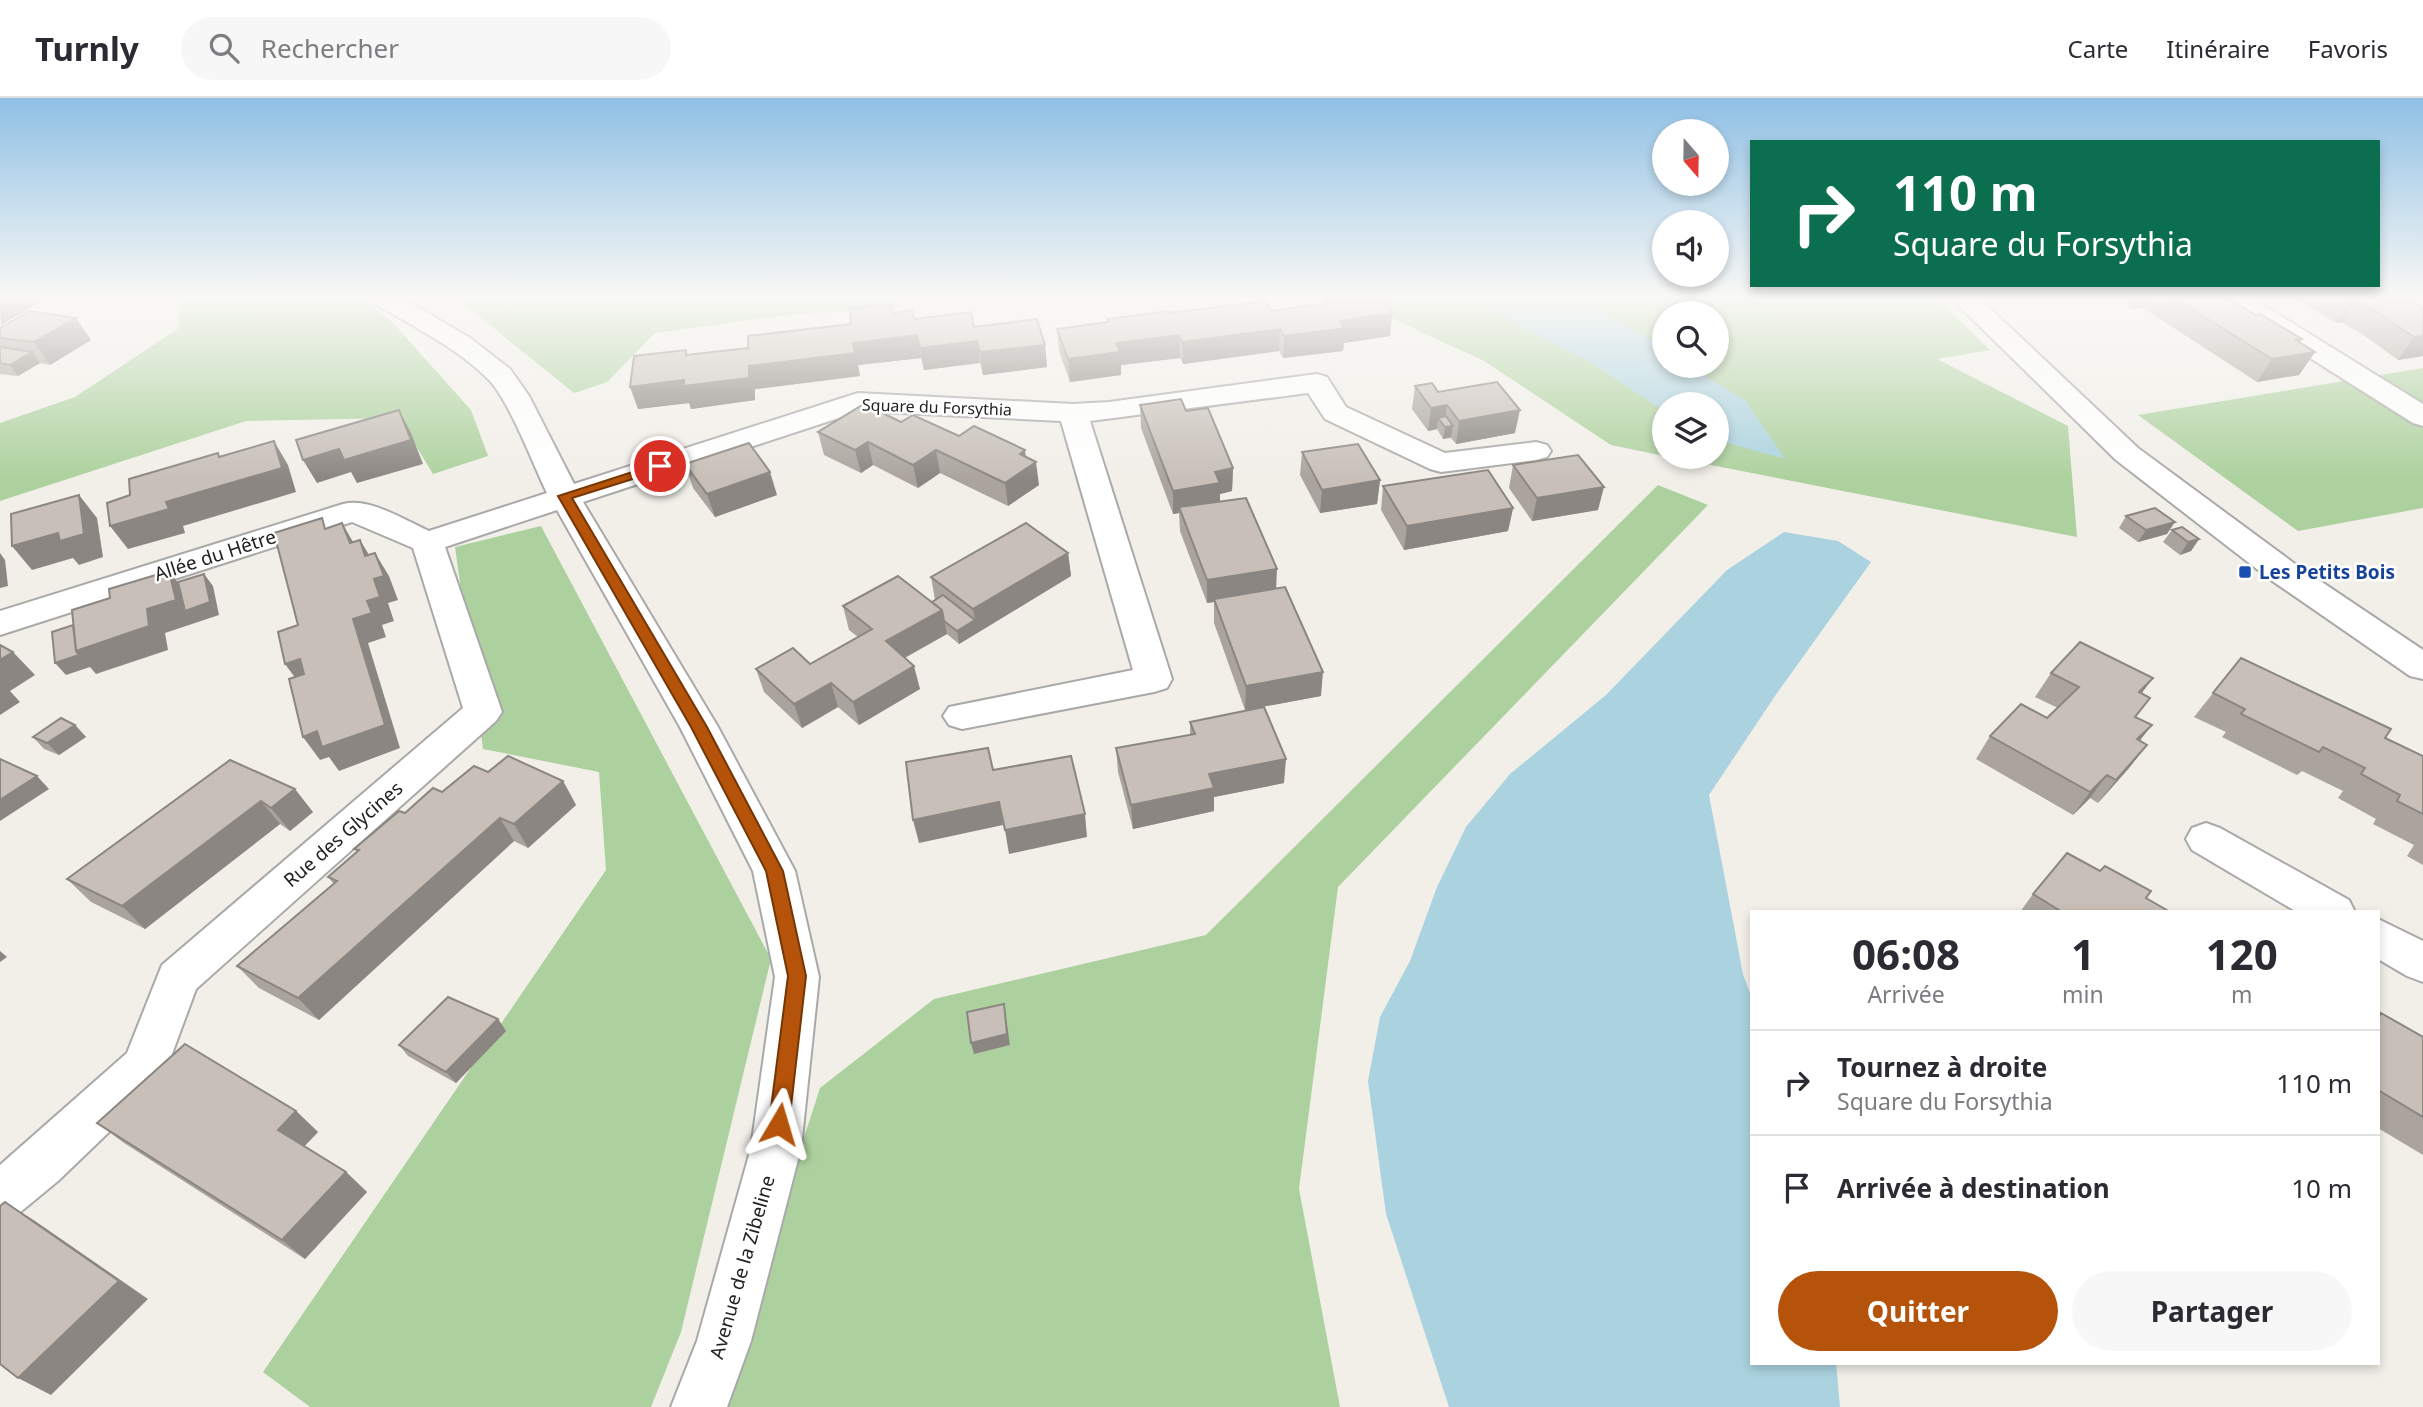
<!DOCTYPE html>
<html lang="fr">
<head>
<meta charset="utf-8">
<style>
	:root { --surface:#fff; --page:#f7f7f7; --text:#2b2b33; --muted:#7c7c81; --line:#e1e1e2; --accent:#b45309 }
	body { margin:0; font-family:"Noto Sans",sans-serif; background:var(--page); color:var(--text); height:100vh; display:flex; flex-direction:column; font-size:26px; white-space:nowrap }
	* { box-sizing:border-box; margin:0 }
	p { font-size:23px; color:var(--muted) }
	.icon { flex:none; width:38px; height:38px; fill:none; stroke:currentColor; stroke-width:2; stroke-linecap:round; stroke-linejoin:round }
	.map { position:relative; flex:1; overflow:hidden }
	.details { position:absolute; left:1750px; top:812px; width:630px; height:455px; display:flex; flex-direction:column; background:var(--surface); border-radius:0px; box-shadow:0 4px 10px #0003 }
	.details>* { flex:none }
	.hud { position:absolute; left:1750px; top:42px; width:630px; height:147px; border-radius:0px; box-shadow:0 4px 10px #0003; background:#0b6e4f; color:#fff; overflow:hidden }
	.needle { width:46px; rotate:160deg }
	.buttons { position:absolute; left:1652px; top:21px; display:grid; gap:14px }
	.buttons a { display:grid; place-items:center; width:77px; height:77px; border-radius:50%; background:var(--surface); box-shadow:0 4px 10px #0003; font-size:35px }
	.pin { position:absolute; display:grid; place-items:center; width:60px; height:60px; color:#fff; margin:-30px; border:4px solid #fff; border-radius:50%; box-shadow:0 2px 7px #0007 }
	.me { position:absolute; width:77px; margin:-38px; rotate:7deg; stroke-linejoin:round; filter:drop-shadow(0 0 5px #0008) }
	.turn { display:flex; align-items:center; gap:24px; height:147px; padding:0 28px; font-size:32px }
	.turn .icon { width:91px; height:91px; stroke-width:2.5 }
	.turn b { display:block; font-size:49px; line-height:60px }
	.eta { display:flex; justify-content:space-evenly; align-items:center; height:119px; text-align:center }
	.eta b { font-size:42px; font-weight:700; line-height:49px }
	.action { display:flex; gap:14px; margin-top:auto; padding:14px 28px }
	.action a { flex:1; height:80px; border-radius:42px; background:var(--accent); color:#fff; font-size:28px; font-weight:700; line-height:80px; text-align:center }
	.action a+a { background:var(--page); color:var(--text) }
	ul { padding:0; list-style:none }
	li { display:flex; align-items:center; gap:21px; height:105px; padding:0 28px; border-top:2px solid var(--line) }
	li div { flex:1 }
	li b { display:block; font-size:26px }
	li em { font-style:normal }
	header { display:flex; align-items:center; gap:42px; box-sizing:border-box; height:98px; padding:0 35px; background:var(--surface); border-bottom:2px solid var(--line) }
	header strong { font-size:33px }
	nav { display:flex; gap:38px; margin-inline-start:auto; font-size:24px }
	.search { width:490px; height:63px; background:var(--page); display:flex; align-items:center; gap:18px; box-sizing:border-box; padding:0 24px; border-radius:38px; color:var(--muted); font-size:26px }
	.map>svg:first-child { display:block }
	.forest { fill:#add19e; fill-rule:evenodd }
	.water { fill:#aad3df }
	.lines { fill:none; stroke-linecap:round; stroke-linejoin:round }
	.minor-casing { stroke:#a9a9a9; stroke-width:4 }
	.minor { fill:#fff; fill-rule:evenodd }
	.wall { fill:#aba49e }
	.shaded-wall { fill:#8b8681 }
	.building { fill:#c7bfb8; stroke:#8b8681; stroke-width:2 }
	.route { fill:#b45309; stroke:#753606; stroke-width:2 }
	.transit-dot { fill:#1a4fb4; stroke:#fff; stroke-width:2.5 }
	.labels { text-anchor:middle; dominant-baseline:central; stroke-width:5; stroke-linejoin:round; paint-order:stroke }
	.far-street-label { font-size:16px; fill:#222; stroke:#fff }
	.street-label { font-size:19px; fill:#222; stroke:#fff }
	.transit-label { font-size:19px; font-weight:bold; fill:#164399; stroke:#fff; text-anchor:start }
</style>
</head>
<body>
<header>
<strong>Turnly</strong>
<div class="search"><svg class="icon" aria-label="search" viewBox="0 0 24 24"><circle cx="10" cy="10" r="6"/><path d="M15 15l6 6"/></svg>Rechercher</div>
<nav><a>Carte</a><a>Itinéraire</a><a>Favoris</a></nav>
</header>
<div class="map">
<svg width="2423" height="1309" viewBox="0 0 2423 1309">
	<rect width="100%" height="100%" fill="#f2efe9"/>
	<!-- forest -->
	<g class="forest">
		<path d="M180,199H360L394,226L471,312L488,358L433,376L399,320L246,323L0,403V325L75,299L179,230Z"/>
		<path d="M455,199H902L897,210L795,216L655,235L607,284L574,295Z"/>
		<path d="M1346,199H1935L1990,252L1937,261L2068,328L2077,439L1670,359H1717V306H1664V358L1611,347L1484,263ZM1664,215H1717V268H1664Z"/>
		<path d="M2423,270V410L2298,433L2138,317Z"/>
		<path d="M1658,387L1708,407L1338,789L1299,1091L1340,1309H717L820,990L934,901L1206,837Z"/>
		<path d="M541,428L771,861L681,1234L651,1309H310L263,1274L606,772L599,674L483,651L455,449Z"/>
	</g>
	<!-- water -->
	<g class="water">
		<path d="M1471,199H1582L1664,251V268H1690L1746,303L1785,361L1717,342V306H1664V313L1588,263L1517,227Z"/>
		<path d="M1784,434L1838,443L1871,464L1775,598L1709,697L1743,876L1752,901V1265H1836L1840,1309H1449L1386,1116L1368,983L1380,919L1410,863L1437,789L1466,729L1510,676L1606,597L1727,472Z"/>
	</g>
	<g class="lines">
		<!-- minor casing -->
		<g class="minor-casing">
			<g id="minor">
				<path d="M370,199H401L470,240L510,271L529,298L574,386L858,295L1073,306L1109,304L1317,276L1327,279L1346,309L1445,355L1536,344L1547,347L1551,353L1547,359L1536,362L1441,374L1430,371L1325,321L1308,295L1090,323L1172,581L1167,590L1154,594L962,631L949,627L943,618L949,609L1133,572L1061,323L860,313L583,404L718,629L795,773L819,879L801,1050L751,1243L727,1309H671L697,1243L751,1050L775,879L753,773L680,629L557,412L445,449L502,614L496,623L196,891L162,983L58,1083L18,1116L0,1123V1067L127,955L162,867L463,610L413,450L352,424L0,537V513L343,406C369,399 404,422 429,433L547,395C533,366 510,305 490,283C461,252 411,227 374,205Z"/>
				<path d="M1950,199H1978L2138,350L2295,466L2423,552V581L2410,578L2271,482L2116,362Z"/>
				<path d="M2219,199H2250L2423,306V328L2413,325L2223,205Z"/>
				<path d="M2206,725L2220,730L2349,802L2355,814H2297L2192,752L2186,741L2192,730Z"/>
				<path d="M2378,821L2423,843V884L2407,878L2378,861Z"/>
			</g>
		</g>
		<!-- minor -->
		<use href="#minor" class="minor"/>
	</g>
	<!-- wall -->
	<g class="wall">
		<path d="M1324,199H1382L1392,215L1390,238L1344,245L1343,253L1283,260L1279,253L1183,266L1180,260L1121,267V277L1070,284L1059,253L1057,231L1107,224V221L1169,215L1271,213L1324,206Z"/>
		<path d="M2113,199H2226L2256,217L2302,241L2299,244L2315,254L2299,277L2257,284L2143,210L2131,211Z"/>
		<path d="M2297,199H2403L2423,210V258L2398,262L2362,236L2341,224L2336,225L2296,201Z"/>
		<path d="M76,220L91,242L50,267L40,265L18,278L0,276V230Z"/>
		<path d="M914,221L974,229L1045,247L1047,269L983,277L980,265L924,272L921,260L858,267L860,278L755,291V302L691,311L689,305L638,311L686,252L687,257L748,250L851,226Z"/>
		<path d="M1415,288L1438,294L1515,335L1456,346L1451,340L1443,341L1437,331L1428,333L1412,311Z"/>
		<path d="M1140,307L1186,313L1233,370L1232,393L1220,396V404L1276,491L1321,598L1245,612L1214,525V504L1207,505L1180,433L1179,415L1173,416L1141,330Z"/>
		<path d="M901,324L959,338L1026,359L1039,387L1008,408L940,375L918,390L873,367L861,375L824,357L818,334Z"/>
		<path d="M1302,354L1380,382L1377,406L1320,415L1300,377Z"/>
		<path d="M685,366L777,397L715,419L693,390Z"/>
		<path d="M1513,367L1598,412L1532,423L1509,390Z"/>
		<path d="M1383,388L1513,410L1508,433L1404,452L1381,412Z"/>
		<path d="M2126,418L2167,436L2138,444L2119,430Z"/>
		<path d="M2172,432L2199,441L2191,453L2180,457L2163,444Z"/>
		<path d="M1068,455L1071,478L959,546L947,536L905,560L920,591L859,627L838,609L802,630L764,594L756,571L810,566L858,539L849,532L843,508L932,504L935,502L931,479Z"/>
		<path d="M2241,560L2385,640L2423,658V767L2407,758L2414,747L2373,726L2376,721L2338,700L2343,693L2302,673L2297,677L2222,639L2226,634L2194,619Z"/>
		<path d="M2051,575L2142,595L2150,600L2136,619L2152,627L2140,642L2147,647L2129,670L2098,705L2090,700L2073,717L1976,661L1990,638L2047,620L2058,610L2035,599Z"/>
		<path d="M1190,624L1284,685L1214,699V713L1133,731L1118,674L1116,650L1190,637Z"/>
		<path d="M75,627L86,639L59,657L44,651L33,639Z"/>
		<path d="M230,662L313,714L290,733L280,726L145,831L91,804L67,781Z"/>
		<path d="M488,674L563,683L576,707L528,750L514,743L319,922L259,890L237,868L334,786L328,779L357,754L354,751L405,715L442,694Z"/>
		<path d="M2100,773L2170,814H2020L2033,796Z"/>
		<path d="M2381,915L2423,939V1057L2378,1030V917Z"/>
		<path d="M498,921L506,933L456,985L408,958L399,947Z"/>
		<path d="M296,1013L318,1034L304,1048L346,1074L367,1094L305,1161L124,1045L97,1025Z"/>
	</g>
	<!-- shaded-wall -->
	<g class="shaded-wall">
		<path d="M0,199H42L44,202L1,227Z"/>
		<path d="M2138,199H2149L2143,210L2131,211Z"/>
		<path d="M2356,202L2341,224L2336,225L2351,203Z"/>
		<path d="M1392,215L1390,238L1344,245L1343,253L1283,260L1284,238L1340,223Z"/>
		<path d="M76,220L91,242L50,267L34,244Z"/>
		<path d="M1280,231L1279,253L1183,266L1182,244Z"/>
		<path d="M917,237L921,260L858,267L860,278L755,291V302L691,311L689,305L638,311L630,289L684,282L853,245Z"/>
		<path d="M1179,237L1180,260L1121,267V277L1070,284L1068,261L1116,245Z"/>
		<path d="M2423,238V258L2398,262L2414,239Z"/>
		<path d="M2302,241L2290,258L2315,254L2299,277L2257,284L2272,261L2296,242Z"/>
		<path d="M977,243L980,265L924,272L920,250Z"/>
		<path d="M1045,247L1047,269L983,277L980,254Z"/>
		<path d="M32,254L40,265L18,278L10,267Z"/>
		<path d="M1447,307L1444,328L1438,320L1437,331L1428,333L1431,310Z"/>
		<path d="M399,312L411,335L423,366L357,385L351,374L317,385L303,362Z"/>
		<path d="M1520,312L1515,335L1456,346L1459,323Z"/>
		<path d="M1453,328L1451,339L1443,341L1445,329Z"/>
		<path d="M274,343L288,367L296,394L183,428L185,435L128,451L110,428L166,404Z"/>
		<path d="M868,344L873,367L861,375L855,352Z"/>
		<path d="M936,352L940,375L918,390L913,367Z"/>
		<path d="M1025,352L1027,369L1036,364L1039,387L1008,408L1005,385L1020,356Z"/>
		<path d="M1233,370L1232,393L1220,396V409H1179V415L1173,416V393L1215,374Z"/>
		<path d="M770,374L777,397L715,419L707,396Z"/>
		<path d="M1380,382L1377,406L1320,415L1322,392Z"/>
		<path d="M1604,389L1598,412L1532,423L1537,400Z"/>
		<path d="M79,397L97,420L103,459L79,467L73,460L32,472L12,448Z"/>
		<path d="M1513,410L1508,433L1404,452L1407,428Z"/>
		<path d="M2175,424L2167,436L2138,444L2146,432Z"/>
		<path d="M342,425L356,449L350,445Z"/>
		<path d="M2199,441L2191,453L2180,457L2188,444Z"/>
		<path d="M360,442L374,465L375,455L389,478L398,502L388,505L394,523L382,527L386,539L368,545L400,650L339,673L329,659L320,662L303,639L353,521L367,503L365,458Z"/>
		<path d="M0,455L5,462L8,488L0,490Z"/>
		<path d="M1068,455L1071,478L959,546L957,533L975,522L973,511Z"/>
		<path d="M1277,471L1276,494L1214,501V504L1207,505V482Z"/>
		<path d="M169,473L187,497L204,476L213,488L219,517L165,535L168,552L96,576L90,569L66,577L55,565L147,511Z"/>
		<path d="M942,512L947,536L891,567L886,543Z"/>
		<path d="M13,554L35,577L10,593L20,604L0,617V562Z"/>
		<path d="M300,561L316,585L302,589L285,566Z"/>
		<path d="M914,568L920,591L859,627L853,604Z"/>
		<path d="M1323,574L1321,598L1245,612L1246,588Z"/>
		<path d="M2153,580L2136,603L2139,594Z"/>
		<path d="M831,585L838,609L802,630L794,606Z"/>
		<path d="M75,627L86,639L59,657L47,645Z"/>
		<path d="M2152,627L2134,650L2137,641Z"/>
		<path d="M2147,647L2129,670L2098,705L2116,682Z"/>
		<path d="M1286,661L1284,685L1214,699V713L1133,731L1131,707L1209,676Z"/>
		<path d="M2107,677L2090,700L2073,717L2090,694Z"/>
		<path d="M37,678L49,691L0,723V702Z"/>
		<path d="M563,683L576,707L528,750L514,726Z"/>
		<path d="M295,691L313,714L290,733L271,710Z"/>
		<path d="M261,703L280,726L145,831L122,808Z"/>
		<path d="M999,704L1003,727L919,745L913,722Z"/>
		<path d="M1085,716L1087,739L1009,756L1005,732Z"/>
		<path d="M500,720L514,743L319,922L298,900Z"/>
		<path d="M0,853L7,859L0,864Z"/>
		<path d="M1004,906L1010,947L974,956L971,945Z"/>
		<path d="M498,921L506,933L456,985L446,974Z"/>
		<path d="M296,1013L318,1034L300,1053L278,1032Z"/>
		<path d="M346,1074L367,1094L305,1161L282,1142Z"/>
		<path d="M5,1104L35,1123L148,1201L51,1297L18,1280Z"/>
	</g>
	<!-- building -->
	<g class="building">
		<path d="M1326,199H1382L1392,215L1340,223L1345,230L1284,238L1280,231L1182,244L1179,237L1116,245L1120,254L1068,261L1057,231L1108,224L1107,221L1168,213L1169,215L1265,203L1271,213L1330,205Z"/>
		<path d="M2173,199H2226L2256,217L2260,216L2302,241L2296,242L2315,254L2272,261Z"/>
		<path d="M2345,199H2403L2423,210V238L2414,239L2377,214L2356,202L2351,203Z"/>
		<path d="M891,206L893,215L912,212L914,221L971,214L974,229L1037,221L1045,247L980,254L977,243L920,250L917,237L853,245L855,255L749,268V280L684,288V282L630,289L634,258L686,252V257L748,250V238L851,226L850,211Z"/>
		<path d="M30,213L76,220L34,244L0,240V230Z"/>
		<path d="M0,249L32,254L10,267L0,265Z"/>
		<path d="M1497,284L1520,312L1459,323L1447,307L1431,310L1415,288L1432,285L1438,294Z"/>
		<path d="M1181,301L1186,313L1208,310L1233,370L1215,374L1220,385L1173,393L1140,307Z"/>
		<path d="M864,306L901,324L913,317L959,338L974,328L1025,352L1020,356L1036,364L1005,385L936,352L913,367L868,344L855,352L818,334Z"/>
		<path d="M399,312L411,342L344,362L339,351L303,362L296,342Z"/>
		<path d="M1446,318L1453,328L1445,329L1438,320Z"/>
		<path d="M274,343L282,370L166,404L169,411L110,428L107,405L130,397L129,381L218,355L219,359Z"/>
		<path d="M749,345L770,374L707,396L685,366Z"/>
		<path d="M1358,346L1380,382L1322,392L1302,354Z"/>
		<path d="M1578,357L1604,389L1537,400L1513,367Z"/>
		<path d="M1488,372L1513,410L1407,428L1383,388Z"/>
		<path d="M79,397L84,436L60,443L58,435L12,448L11,416Z"/>
		<path d="M1246,400L1277,471L1207,482L1179,409Z"/>
		<path d="M2155,410L2175,424L2146,432L2126,418Z"/>
		<path d="M322,420L325,431L342,425L350,445L360,442L365,458L375,455L384,478L374,481L380,499L367,503L372,515L353,521L385,627L322,649L317,633L303,639L289,581L304,576L300,561L285,566L278,534L298,527L274,435Z"/>
		<path d="M1026,425L1068,455L973,511L931,479Z"/>
		<path d="M2182,429L2199,441L2188,444L2172,432Z"/>
		<path d="M169,473L176,502L147,511L149,528L76,553L72,512L110,500L109,491Z"/>
		<path d="M204,476L210,504L185,513L178,484Z"/>
		<path d="M898,478L942,512L886,543L914,568L853,604L831,585L794,606L756,571L793,550L810,566L872,531L843,508Z"/>
		<path d="M1285,489L1323,574L1246,588L1214,501Z"/>
		<path d="M943,497L975,522L957,533L944,523L942,512L932,504Z"/>
		<path d="M73,527L76,553L79,557L55,565L52,534Z"/>
		<path d="M2080,544L2153,580L2139,594L2150,600L2135,619L2152,627L2137,641L2147,647L2116,682L2107,677L2090,694L1990,638L2021,606L2047,620L2079,589L2051,575Z"/>
		<path d="M0,547L13,554L0,562Z"/>
		<path d="M2241,560L2391,631L2385,640L2423,658V716L2397,703L2400,697L2361,676L2365,670L2323,649L2319,654L2241,616L2245,611L2213,595Z"/>
		<path d="M1264,609L1286,661L1209,676L1214,690L1131,707L1116,650L1195,636L1190,624Z"/>
		<path d="M61,620L75,627L47,645L33,639Z"/>
		<path d="M988,650L993,672L1071,658L1085,716L1005,732L999,704L913,722L906,664Z"/>
		<path d="M508,658L563,683L514,726L500,720L298,900L237,868L337,783L328,779L359,752L354,751L399,713L405,715L433,690L442,694L474,668L488,674Z"/>
		<path d="M0,661L37,678L0,702Z"/>
		<path d="M230,662L295,691L271,710L261,703L122,808L67,781Z"/>
		<path d="M2067,755L2100,773L2105,768L2151,793L2146,800L2170,814H2062L2033,796Z"/>
		<path d="M448,899L498,921L446,974L399,947Z"/>
		<path d="M1004,906L1007,936L971,945L967,914Z"/>
		<path d="M2381,915L2423,939V1019L2378,992V921Z"/>
		<path d="M185,946L296,1013L278,1032L346,1074L282,1142L97,1025Z"/>
		<path d="M5,1104L119,1183L18,1280L0,1266V1108Z"/>
	</g>
	<!-- sky -->
	<linearGradient id="sky" x2="0" y2="1"><stop stop-color="#8fc0e4"/><stop offset="0.52" stop-color="#f9f8f5"/><stop offset="1" stop-color="#f9f8f5" stop-opacity="0"/></linearGradient>
	<rect width="2423" height="382" fill="url(#sky)"/>
	<!-- route -->
	<path class="route" d="M660,365L666,368L665,371L572,400L707,629L783,773L806,878L789,1026L786,1032L779,1035L771,1032L769,1026L788,878L766,773L691,629L558,398Z"/>
	<!-- markers -->
	<rect class="transit-dot" x="2238" y="467" width="14" height="14" rx="3.5"/>
	<g class="labels">
		<!-- far-street labels -->
		<g class="far-street-label">
			<text transform="translate(937 309) rotate(2)">Square du Forsythia</text>
		</g>
		<!-- street labels -->
		<g class="street-label">
			<text transform="translate(215 457) rotate(-18)">Allée du Hêtre</text>
			<text transform="translate(343 736) rotate(-41)">Rue des Glycines</text>
			<text transform="translate(742 1169) rotate(-74)">Avenue de la Zibeline</text>
		</g>
		<!-- transit labels -->
		<g class="transit-label">
			<text x="2259" y="474">Les Petits Bois</text>
		</g>
	</g>
</svg>
<div class="buttons">
<a><svg class="needle" viewBox="-14 -14 28 28"><path d="M0-13l5 13h-10z" fill="#e53935"/><path d="M0 13l5-13h-10z" fill="#7c7c81"/></svg></a>
<a><svg class="icon" aria-label="sound" viewBox="0 0 24 24"><path d="M4 9h4l5-4v14l-5-4H4zM17 9q2 3 0 6"/></svg></a>
<a><svg class="icon" aria-label="search" viewBox="0 0 24 24"><circle cx="10" cy="10" r="6"/><path d="M15 15l6 6"/></svg></a>
<a><svg class="icon" aria-label="layers" viewBox="0 0 24 24"><path d="M12 4l9 5-9 5-9-5zM3 14l9 5 9-5"/></svg></a>
</div>
<div class="pin" style="left:660px;top:368px;background:#d93025"><svg class="icon" aria-label="arrive" viewBox="0 0 24 24"><path d="M6 21V4h12l-3 4 3 4H6"/></svg></div>
<svg class="me" style="left:779px;top:1026px" viewBox="-20 -20 40 40"><path d="M0-17L14 15 0 8-14 15z" fill="#b45309" stroke="#fff" stroke-width="4"/></svg>
<div class="hud">
<div class="turn"><svg class="icon" aria-label="right" viewBox="0 0 24 24"><path d="M7 20v-9h11M14 6l5 5-5 5"/></svg><div><b>110 m</b>Square du Forsythia</div></div>
</div>
<section class="details">
<div class="eta">
<div><b>06:08</b><p>Arrivée</p></div>
<div><b>1</b><p>min</p></div>
<div><b>120</b><p>m</p></div>
</div>
<ul>
<li><svg class="icon" aria-label="right" viewBox="0 0 24 24"><path d="M7 20v-9h11M14 6l5 5-5 5"/></svg><div><b>Tournez à droite</b><p>Square du Forsythia</p></div><em>110 m</em></li>
<li><svg class="icon" aria-label="arrive" viewBox="0 0 24 24"><path d="M6 21V4h12l-3 4 3 4H6"/></svg><div><b>Arrivée à destination</b></div><em>10 m</em></li>
</ul>
<div class="action"><a>Quitter</a><a>Partager</a></div>
</section>
</div>
</body>
</html>
